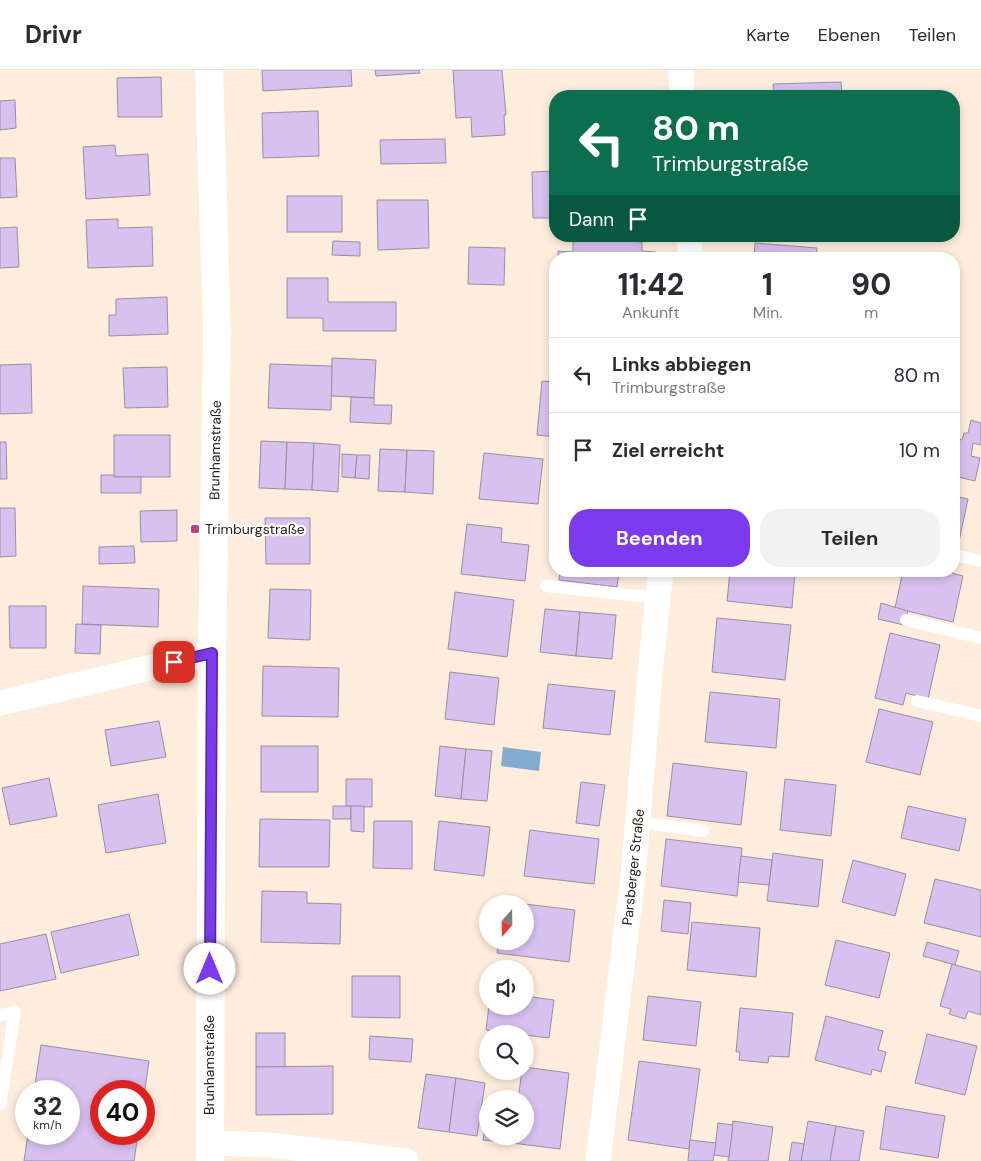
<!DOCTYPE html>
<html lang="de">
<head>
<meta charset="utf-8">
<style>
	:root { --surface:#fff; --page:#f2f2f3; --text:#2b2b33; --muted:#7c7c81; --line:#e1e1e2; --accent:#7c3aed }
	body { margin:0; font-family:"DM Sans",sans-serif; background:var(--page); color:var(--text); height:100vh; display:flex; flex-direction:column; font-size:19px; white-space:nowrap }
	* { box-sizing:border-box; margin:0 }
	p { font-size:16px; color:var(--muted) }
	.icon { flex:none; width:28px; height:28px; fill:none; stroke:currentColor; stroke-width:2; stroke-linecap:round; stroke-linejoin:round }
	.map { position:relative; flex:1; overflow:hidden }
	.panel { position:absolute; left:549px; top:182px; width:411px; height:325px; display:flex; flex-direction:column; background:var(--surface); border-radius:20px; box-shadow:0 2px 8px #0003 }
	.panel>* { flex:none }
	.top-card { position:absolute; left:549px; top:20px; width:411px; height:152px; border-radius:20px; box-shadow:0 2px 8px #0003; background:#0b6e4f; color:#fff; overflow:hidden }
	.needle { width:32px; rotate:200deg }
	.fabs { position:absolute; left:479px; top:825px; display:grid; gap:10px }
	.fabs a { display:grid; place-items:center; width:55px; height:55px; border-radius:50%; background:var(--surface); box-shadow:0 2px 8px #0003; font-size:25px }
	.speed { position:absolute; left:15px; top:1010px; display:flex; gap:10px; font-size:25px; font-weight:700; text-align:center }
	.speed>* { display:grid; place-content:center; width:65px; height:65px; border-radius:50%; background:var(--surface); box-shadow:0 2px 8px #0003; line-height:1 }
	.speed small { font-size:12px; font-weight:400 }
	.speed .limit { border:8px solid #d22; background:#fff; color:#111 }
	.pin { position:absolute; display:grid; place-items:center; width:42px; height:42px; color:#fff; margin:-21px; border-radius:10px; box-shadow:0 2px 8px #0006 }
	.me { position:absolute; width:55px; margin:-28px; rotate:0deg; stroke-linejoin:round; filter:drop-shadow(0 0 4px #0008) }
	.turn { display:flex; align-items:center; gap:18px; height:105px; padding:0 20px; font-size:22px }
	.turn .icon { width:65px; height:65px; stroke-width:2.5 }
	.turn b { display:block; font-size:35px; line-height:42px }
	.then { display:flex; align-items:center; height:48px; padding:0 20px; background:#0003; gap:10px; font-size:19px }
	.eta { display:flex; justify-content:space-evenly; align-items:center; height:85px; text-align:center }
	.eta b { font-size:30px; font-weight:700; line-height:35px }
	.button { display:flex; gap:10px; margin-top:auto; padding:10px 20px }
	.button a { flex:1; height:58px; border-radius:20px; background:var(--accent); color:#fff; font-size:20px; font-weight:700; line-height:58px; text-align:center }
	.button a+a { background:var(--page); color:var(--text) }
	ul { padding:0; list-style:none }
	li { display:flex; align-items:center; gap:15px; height:75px; padding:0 20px; border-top:1px solid var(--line) }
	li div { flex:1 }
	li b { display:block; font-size:19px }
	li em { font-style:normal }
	header { display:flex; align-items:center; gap:30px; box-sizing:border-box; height:70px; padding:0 25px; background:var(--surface); border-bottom:1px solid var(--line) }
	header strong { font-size:24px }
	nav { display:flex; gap:28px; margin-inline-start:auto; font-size:18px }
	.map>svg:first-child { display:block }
	.water { fill:#82abd0 }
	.building { fill:#d8c0ef; stroke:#988fa1 }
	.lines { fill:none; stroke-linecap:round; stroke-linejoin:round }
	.lane { stroke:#fff; stroke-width:12 }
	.street { stroke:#fff; stroke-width:25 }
	.secondary { stroke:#fff; stroke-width:28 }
	.route-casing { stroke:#51269a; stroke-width:12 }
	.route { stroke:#7c3aed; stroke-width:9 }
	.poi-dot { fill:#c63f7d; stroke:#fff; stroke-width:2 }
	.labels { text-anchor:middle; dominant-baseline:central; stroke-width:4.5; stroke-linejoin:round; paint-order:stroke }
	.street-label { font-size:14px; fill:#27201b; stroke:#fff }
	.poi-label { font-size:14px; fill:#27201b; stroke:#fff; text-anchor:start }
</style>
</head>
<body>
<header>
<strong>Drivr</strong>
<nav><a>Karte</a><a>Ebenen</a><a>Teilen</a></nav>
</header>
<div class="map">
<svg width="981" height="1091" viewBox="0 0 981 1091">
	<rect width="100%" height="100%" fill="#feeddd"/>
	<!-- water -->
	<path class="water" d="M503,677L541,682L539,701L501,696Z"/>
	<!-- building -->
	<g class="building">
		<path d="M262,0H351L352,16L263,21Z"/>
		<path d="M375,0H419L420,3L376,6Z"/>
		<path d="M453,0H502L506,45H504L505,65L472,67L471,47L456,48Z"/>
		<path d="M161,7L162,47H118L117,8Z"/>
		<path d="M841,12L842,26H774L773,14Z"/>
		<path d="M774,22V26H722V23Z"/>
		<path d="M623,23V26H575Z"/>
		<path d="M15,30L16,58L0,60V31Z"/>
		<path d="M318,41L319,86L263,88L262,43Z"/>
		<path d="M445,69L446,93L381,94L380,70Z"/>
		<path d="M115,75L116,86L148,84L150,125L86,129L83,77Z"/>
		<path d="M0,88H15L17,127L0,128Z"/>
		<path d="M555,101V148H533L532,102Z"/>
		<rect x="287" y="126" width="55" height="36"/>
		<path d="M377,130H428L429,178L378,180Z"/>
		<path d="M118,149V158L152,157L153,196L88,198L86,150Z"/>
		<path d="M17,157L19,197L0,198V158Z"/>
		<path d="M598,167H614V170L642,172V181L656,182L655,189H558V181L573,182V170L598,171Z"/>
		<path d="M333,171L360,172V186L332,185Z"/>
		<path d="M755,173L817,178L816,189H754Z"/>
		<path d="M469,177L505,178L504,215L468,214Z"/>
		<path d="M287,208H328V232H396V261H323V248H287Z"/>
		<path d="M167,227L168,264L109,266V245H116V229Z"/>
		<path d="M332,288L376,290L374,328L331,326Z"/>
		<path d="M31,294L32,343L0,344V295Z"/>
		<path d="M270,294L332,296L331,340L268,338Z"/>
		<path d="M167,297L168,337L125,338L123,298Z"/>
		<path d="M542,311L555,312V367L537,365Z"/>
		<path d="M351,327L374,328V335H392L391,354L350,352Z"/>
		<path d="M971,350L981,353V375L973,373L971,386L980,388L975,411L954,406V368L962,370L964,363H968Z"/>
		<rect x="114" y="365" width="56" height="42"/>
		<path d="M261,371L287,372L285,419L259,418Z"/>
		<path d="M0,372H6L7,409H0Z"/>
		<path d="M287,372L314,373L312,420L285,419Z"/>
		<path d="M314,373L340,375L338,422L312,420Z"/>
		<path d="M380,379L407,380L405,422L378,421Z"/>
		<path d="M407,380L434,381L433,424L405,422Z"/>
		<path d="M484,383L543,389L538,434L479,429Z"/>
		<path d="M342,384L357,385L355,408L342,407Z"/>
		<path d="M357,385H370L369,409L355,408Z"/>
		<path d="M101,405H114V407H141V423H101Z"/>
		<path d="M954,426L968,429L958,476L954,475Z"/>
		<path d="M0,438H15L16,486L0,487Z"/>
		<path d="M177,440V471L141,472L140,441Z"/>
		<path d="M265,448H310V494H266Z"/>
		<path d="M467,454L502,458L501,472L529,475L525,511L461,504Z"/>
		<path d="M134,476L135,493L99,494V477Z"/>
		<path d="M560,501H619L617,517L559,510Z"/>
		<path d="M730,501H795L792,538L727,531Z"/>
		<path d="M903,501H944L963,506L953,552L895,538Z"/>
		<path d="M83,516L159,519L158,557L82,554Z"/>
		<path d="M270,519L311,520L310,570L268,568Z"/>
		<path d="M455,522L514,530L507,587L448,579Z"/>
		<path d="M881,533L908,541L904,555L878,549Z"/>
		<path d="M9,536H46V578H10Z"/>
		<path d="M545,539L580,542L576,586L540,582Z"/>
		<path d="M580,542L616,545L612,589L576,586Z"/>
		<path d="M717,548L791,555L785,610L712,602Z"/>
		<path d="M76,554L101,555L100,584L75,583Z"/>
		<path d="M890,563L940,575L928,629L906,623L903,635L875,628Z"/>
		<path d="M263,596L339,598L338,647L262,646Z"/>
		<path d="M450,602L499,608L494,655L445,649Z"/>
		<path d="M548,614L615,621L610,665L543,658Z"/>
		<path d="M710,622L780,629L776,678L705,672Z"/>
		<path d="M879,639L933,652L920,705L866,692Z"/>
		<path d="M159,651L166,687L111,696L105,660Z"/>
		<rect x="261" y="676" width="57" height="46"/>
		<path d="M440,676L466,679L461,729L435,726Z"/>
		<path d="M466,679L492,681L487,731L461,729Z"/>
		<path d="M673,693L747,702L741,755L667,746Z"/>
		<path d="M49,708L57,746L10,755L2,718Z"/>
		<path d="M346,709H372V737L346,736Z"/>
		<path d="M785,709L836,715L831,766L780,760Z"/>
		<path d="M581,712L605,715L599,756L576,753Z"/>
		<path d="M158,724L166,773L106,783L98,735Z"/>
		<rect x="333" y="736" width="18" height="13"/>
		<path d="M351,736H364V762L351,761Z"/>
		<path d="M908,736L966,749L959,781L901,768Z"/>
		<path d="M260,749L330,750L329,797H259Z"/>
		<path d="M374,751H412V799L373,798Z"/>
		<path d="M439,751L490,757L484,806L434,800Z"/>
		<path d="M530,760L599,769L594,814L524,806Z"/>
		<path d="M666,769L742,778L737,826L661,816Z"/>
		<path d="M773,783L823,790L818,837L767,831Z"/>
		<path d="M741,786L772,790L769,815L738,812Z"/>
		<path d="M853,790L906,804L895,846L842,832Z"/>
		<path d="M935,809L981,820V867L924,853Z"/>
		<path d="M262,821L307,822V833L341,834L340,874L261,872Z"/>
		<path d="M664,830L691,833L688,864L661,861Z"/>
		<path d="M525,834L575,840L569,892L497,883L498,871H525Z"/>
		<path d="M129,844L139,885L61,903L51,862Z"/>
		<path d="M692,852L760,858L756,907L687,900Z"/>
		<path d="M46,864L56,909L0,921V874Z"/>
		<path d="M836,870L890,883L879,928L825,915Z"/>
		<path d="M927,872L959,881L955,895L923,886Z"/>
		<path d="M952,894L981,902V945L968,941L965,949L949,944L951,939L940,936Z"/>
		<path d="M352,906H400V948L352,947Z"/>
		<path d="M525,926L554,930L549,968L486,960L489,936H525Z"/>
		<path d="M648,926L701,932L696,976L643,970Z"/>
		<path d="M740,938L793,943L789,987L769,986L768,993L739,990L740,982H736Z"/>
		<path d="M826,946L883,961L878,980L886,982L881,1002L872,999L871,1005L815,990Z"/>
		<rect x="256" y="963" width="29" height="34"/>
		<path d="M927,964L977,976L965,1025L915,1013Z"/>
		<path d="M370,966L413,969L411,992L369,989Z"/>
		<path d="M41,975L149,991L144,1025V1021H101V1064H138L134,1091H24L28,1064H69V1021H34Z"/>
		<path d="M639,991L700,999L689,1079L628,1070Z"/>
		<path d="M333,996V1044L256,1045V997Z"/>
		<path d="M525,997L569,1003L560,1079L512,1073L513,1066H525V1029H518L522,1001H525Z"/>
		<path d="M426,1004L456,1008L449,1062L418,1058Z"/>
		<path d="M456,1008L485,1013L477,1066L449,1062Z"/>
		<path d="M886,1036L945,1046L938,1088L880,1079Z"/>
		<path d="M488,1038V1066H513L512,1073L483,1070Z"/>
		<path d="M733,1051L773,1057L768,1091H728Z"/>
		<path d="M808,1051L836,1056L830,1091H801Z"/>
		<path d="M718,1053L733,1055L729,1087L714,1085Z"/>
		<path d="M836,1056L864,1061L859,1091H830Z"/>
		<path d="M690,1070L716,1073L713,1091H688Z"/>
		<path d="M792,1072L804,1074L801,1091H789Z"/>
	</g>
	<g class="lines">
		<!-- lane -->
		<g class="lane">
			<path d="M954,485L981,491"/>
			<path d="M546,516L658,528"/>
			<path d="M906,550L981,568"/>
			<path d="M917,631L981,646"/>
			<path d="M638,752L703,761"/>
			<path d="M0,945L15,942L0,1035"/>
		</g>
		<!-- street -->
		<g class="street">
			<path d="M681,0L682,26"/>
			<path d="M689,189L690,166"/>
			<path d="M0,633L212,583"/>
			<path d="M209,1073L270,1075L406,1091"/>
			<path d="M598,1091L633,806L652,582L661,501"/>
		</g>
		<!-- secondary -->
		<path class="secondary" d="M209,0L217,264L212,583L210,1091"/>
	</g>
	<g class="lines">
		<!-- route casing -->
		<g class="route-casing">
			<path id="route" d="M174,592L212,583L210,899"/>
		</g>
		<!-- route -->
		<use href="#route" class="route"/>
	</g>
	<!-- markers -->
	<rect class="poi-dot" x="190" y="454" width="10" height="10" rx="2.5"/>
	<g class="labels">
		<!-- street labels -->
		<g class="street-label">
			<text transform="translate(215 380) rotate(-89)">Brunhamstraße</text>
			<text transform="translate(633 797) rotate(-84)">Parsberger Straße</text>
			<text transform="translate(209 995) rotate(-90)">Brunhamstraße</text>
		</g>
		<!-- poi labels -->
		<g class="poi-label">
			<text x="205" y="459">Trimburgstraße</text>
		</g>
	</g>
</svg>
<div class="fabs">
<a><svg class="needle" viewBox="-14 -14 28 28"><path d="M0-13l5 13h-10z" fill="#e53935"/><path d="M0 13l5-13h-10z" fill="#7c7c81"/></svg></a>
<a><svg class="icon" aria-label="sound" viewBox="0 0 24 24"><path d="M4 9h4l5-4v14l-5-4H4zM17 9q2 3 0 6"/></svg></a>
<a><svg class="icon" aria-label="search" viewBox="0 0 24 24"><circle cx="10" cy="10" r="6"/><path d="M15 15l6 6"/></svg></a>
<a><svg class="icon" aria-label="layers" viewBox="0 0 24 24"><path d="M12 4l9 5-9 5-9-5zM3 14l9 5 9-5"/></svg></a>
</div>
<div class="speed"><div>32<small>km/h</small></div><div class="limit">40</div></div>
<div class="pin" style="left:174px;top:592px;background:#d93025"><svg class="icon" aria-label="arrive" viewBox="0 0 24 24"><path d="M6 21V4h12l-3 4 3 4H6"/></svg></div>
<svg class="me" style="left:210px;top:899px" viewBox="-20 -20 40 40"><circle r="19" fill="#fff"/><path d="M0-13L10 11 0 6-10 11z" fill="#7c3aed"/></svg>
<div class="top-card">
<div class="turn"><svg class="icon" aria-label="left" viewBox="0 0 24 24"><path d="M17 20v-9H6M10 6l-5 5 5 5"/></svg><div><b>80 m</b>Trimburgstraße</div></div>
<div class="then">Dann<svg class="icon" aria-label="arrive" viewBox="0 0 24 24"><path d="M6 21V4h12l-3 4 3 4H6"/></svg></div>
</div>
<section class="panel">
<div class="eta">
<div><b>11:42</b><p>Ankunft</p></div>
<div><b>1</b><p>Min.</p></div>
<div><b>90</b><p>m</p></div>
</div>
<ul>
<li><svg class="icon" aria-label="left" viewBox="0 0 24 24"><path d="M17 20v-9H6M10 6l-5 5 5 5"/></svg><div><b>Links abbiegen</b><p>Trimburgstraße</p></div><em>80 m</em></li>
<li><svg class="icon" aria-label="arrive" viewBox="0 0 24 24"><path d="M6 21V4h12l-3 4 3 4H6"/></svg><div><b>Ziel erreicht</b></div><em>10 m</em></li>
</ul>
<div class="button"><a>Beenden</a><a>Teilen</a></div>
</section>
</div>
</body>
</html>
